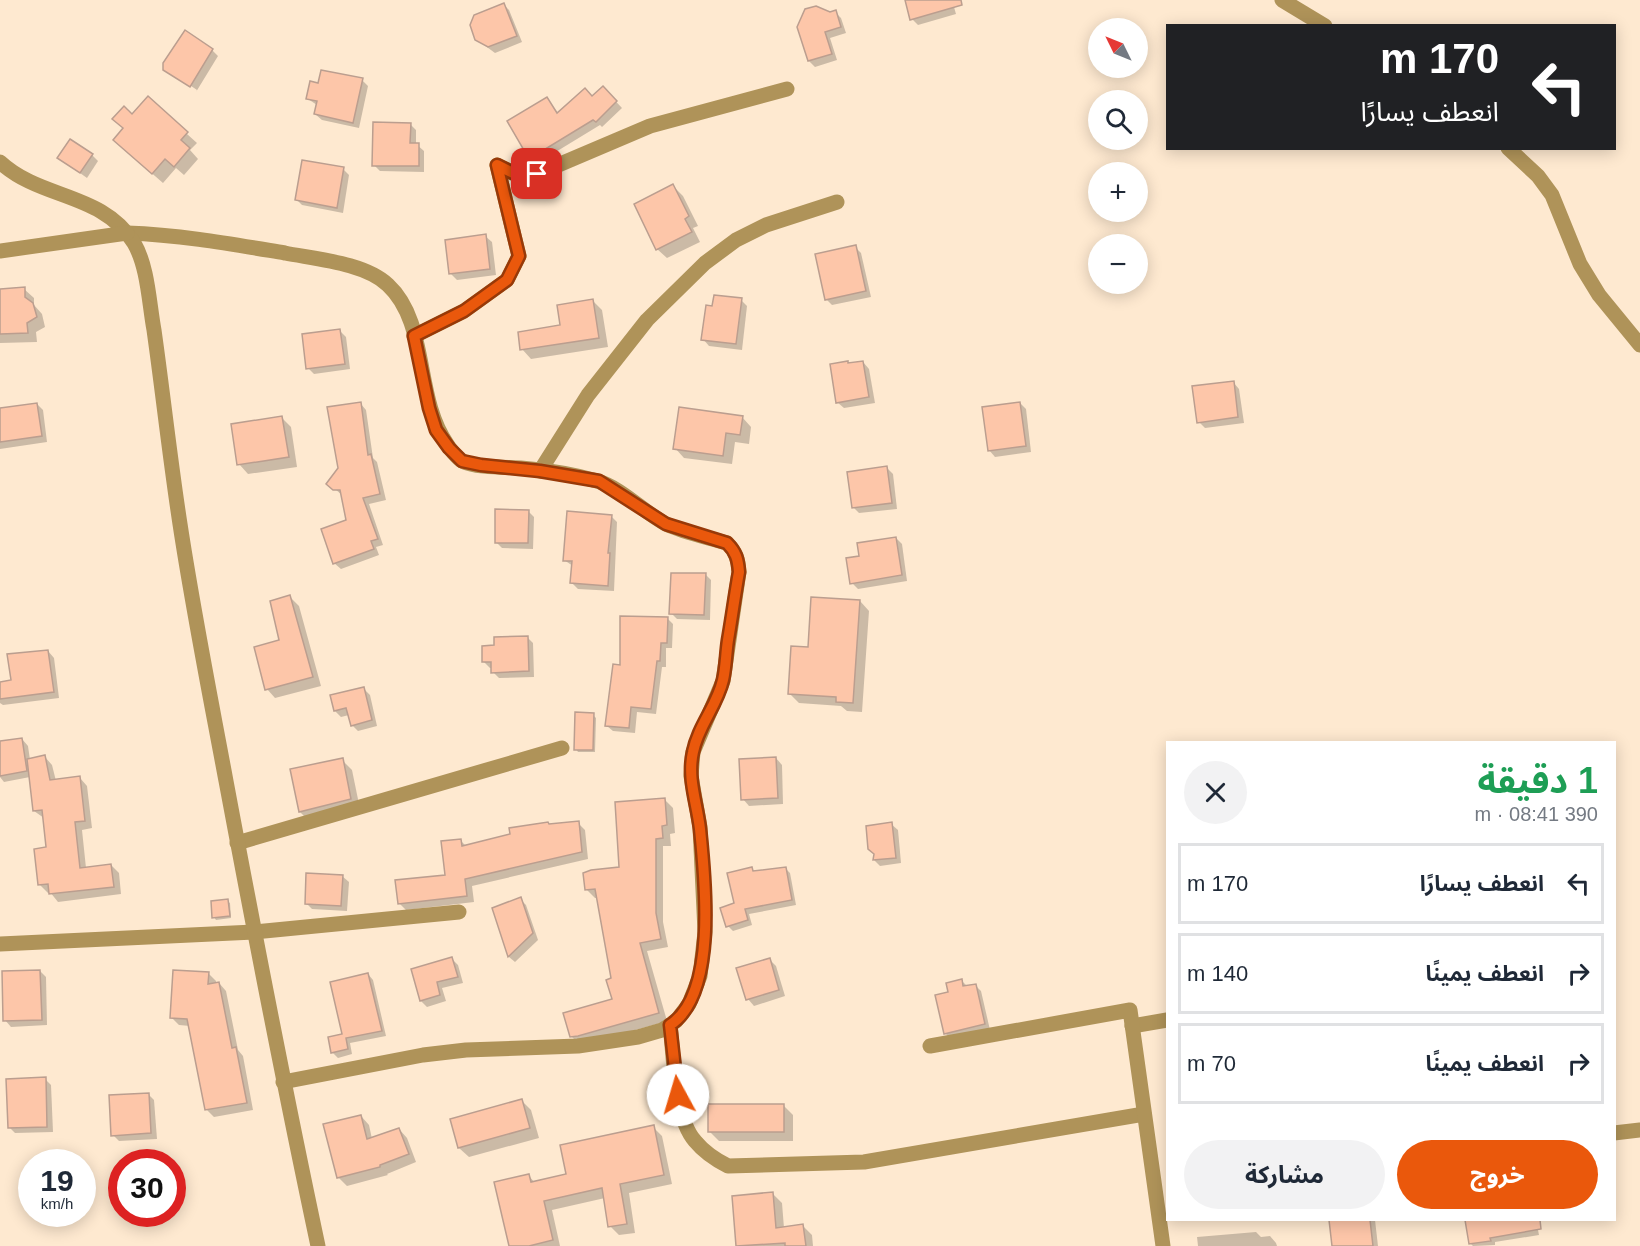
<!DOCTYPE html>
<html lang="ar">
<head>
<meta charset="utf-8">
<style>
	:root { --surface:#fff; --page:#f2f2f3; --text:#1f2937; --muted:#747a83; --line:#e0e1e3; --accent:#ea580c }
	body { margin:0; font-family:Arial,"Noto Sans Arabic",sans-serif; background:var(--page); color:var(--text); direction:rtl; height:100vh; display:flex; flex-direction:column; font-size:22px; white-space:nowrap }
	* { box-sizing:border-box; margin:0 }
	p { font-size:20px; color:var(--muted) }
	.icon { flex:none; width:33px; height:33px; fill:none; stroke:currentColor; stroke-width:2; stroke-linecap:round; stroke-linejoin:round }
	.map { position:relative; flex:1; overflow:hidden; direction:ltr }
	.details { position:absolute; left:1166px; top:741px; width:450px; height:480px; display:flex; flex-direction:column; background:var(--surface); border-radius:0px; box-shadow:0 3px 15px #0003; direction:rtl }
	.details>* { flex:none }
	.top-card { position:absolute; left:1166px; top:24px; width:450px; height:126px; border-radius:0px; box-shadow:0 3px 15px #0003; direction:rtl; background:#202124; color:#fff; overflow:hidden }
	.needle { width:39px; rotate:313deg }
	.tools { position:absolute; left:1088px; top:18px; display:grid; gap:12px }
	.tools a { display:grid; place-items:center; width:60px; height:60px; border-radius:50%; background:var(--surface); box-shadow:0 3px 15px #0003; font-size:30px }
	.speed { position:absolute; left:18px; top:1149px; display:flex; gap:12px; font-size:30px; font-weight:700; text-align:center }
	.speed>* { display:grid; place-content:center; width:78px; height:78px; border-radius:50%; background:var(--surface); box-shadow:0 3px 15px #0003; line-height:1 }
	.speed small { font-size:15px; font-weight:400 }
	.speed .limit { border:9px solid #d22; background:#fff; color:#111 }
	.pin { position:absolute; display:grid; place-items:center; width:51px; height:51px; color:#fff; margin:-26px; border-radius:12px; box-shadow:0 3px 9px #0006 }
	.me { position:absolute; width:66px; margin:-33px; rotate:354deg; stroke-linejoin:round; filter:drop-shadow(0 0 4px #0008) }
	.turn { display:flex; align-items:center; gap:21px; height:126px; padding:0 18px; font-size:27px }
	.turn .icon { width:78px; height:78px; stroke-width:2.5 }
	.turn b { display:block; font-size:42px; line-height:51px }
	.round { display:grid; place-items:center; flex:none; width:63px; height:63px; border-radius:32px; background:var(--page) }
	.summary { display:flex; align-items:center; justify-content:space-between; height:102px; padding:0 18px }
	h1 { font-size:36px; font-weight:700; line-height:45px; color:#1e9e55 }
	.primary-button { display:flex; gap:12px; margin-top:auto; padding:12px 18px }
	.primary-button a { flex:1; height:69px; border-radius:36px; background:var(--accent); color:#fff; font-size:24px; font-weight:700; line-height:69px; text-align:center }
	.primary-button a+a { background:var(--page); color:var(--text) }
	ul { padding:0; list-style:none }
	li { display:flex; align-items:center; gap:18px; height:81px; margin:0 12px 9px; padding:0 6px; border:3px solid var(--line); border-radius:0px }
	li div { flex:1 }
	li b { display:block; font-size:22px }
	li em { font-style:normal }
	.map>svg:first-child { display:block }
	.shadow { fill:#0003 }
	.building { fill:#fdc6a9; stroke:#bb9e8f; stroke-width:1.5 }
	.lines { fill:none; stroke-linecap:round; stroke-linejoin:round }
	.minor { stroke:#af9359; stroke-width:15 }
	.tertiary { stroke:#af9359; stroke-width:15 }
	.route-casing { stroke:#983908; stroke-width:15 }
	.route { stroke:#ea580c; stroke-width:10 }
</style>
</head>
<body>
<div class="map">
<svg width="1640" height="1246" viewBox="0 0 1640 1246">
	<rect width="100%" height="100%" fill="#fee9d0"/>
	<!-- shadow -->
	<g class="shadow">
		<path d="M907,0H952L956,14L918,25L912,19Z"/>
		<path d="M503,4L509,10L522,42L495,53L476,39Z"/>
		<path d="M835,12L841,18L846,33L830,38L837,60L815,67L809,61L830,13Z"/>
		<path d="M212,50L218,56L196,92L197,90L169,71Z"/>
		<path d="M362,80L368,86L359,128L322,120L315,114L317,105L308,99L319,85Z"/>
		<path d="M603,88L622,108L602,127L600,125L536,164L531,158L509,122L546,99L559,114L593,98Z"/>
		<path d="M148,99L197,143L190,150L198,159L184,175L176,168L163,183L124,149L133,116Z"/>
		<path d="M410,124L416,130V144L424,151V172L380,171L374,165Z"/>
		<path d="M92,155L98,161L87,178L59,158Z"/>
		<path d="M343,169L349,175L343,213L302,205L296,199Z"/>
		<path d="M673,186L683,196L698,226L693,228L700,242L667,258L657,249Z"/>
		<path d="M485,236L492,242L496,275L457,280L450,273Z"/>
		<path d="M855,247L861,253L871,297L832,305L826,299Z"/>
		<path d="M24,289L34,298V305L42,314L45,327L36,332L37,342L0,343V290Z"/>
		<path d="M741,300L747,306L742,350L709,346L703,339L714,307Z"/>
		<path d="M593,301L602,310L608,347L531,359L522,349L561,327Z"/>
		<path d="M340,331L346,337L350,369L314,374L308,368Z"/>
		<path d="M863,362L869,369L875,403L844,408L837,402Z"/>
		<path d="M1233,382L1239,389L1244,423L1205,428L1199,422Z"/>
		<path d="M360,403L366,410L373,458L377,462L386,500L369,504L383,545L376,547L379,555L341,569L334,563L348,521L342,495L328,483L339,468Z"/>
		<path d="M1020,403L1026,409L1031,452L995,457L989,450Z"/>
		<path d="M37,404L43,410L47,442L0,449V410Z"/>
		<path d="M742,417L751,427L749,444L735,442L732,464L684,458L675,448Z"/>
		<path d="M282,418L291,427L297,467L248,474L239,464Z"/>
		<path d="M887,468L893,474L897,509L859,513L853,507Z"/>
		<path d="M528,511L534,517L533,549L502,548L496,542Z"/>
		<path d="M611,516L617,522L614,591L578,589L572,583L573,566L564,560Z"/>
		<path d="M896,538L902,544L907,581L858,589L852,583L861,558Z"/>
		<path d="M705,574L711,580L710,620L677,619L671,613Z"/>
		<path d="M290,597L299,606L321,686L275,698L267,689L281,641Z"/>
		<path d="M860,601L869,611L862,712L847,711L841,706L799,703L790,694L809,648Z"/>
		<path d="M667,618L673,624L672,648H666V667H662L656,714L637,712L635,733L613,731L607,726L621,667Z"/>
		<path d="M527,637L533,643L534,677L499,678L493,672V668H490L484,662L495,646Z"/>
		<path d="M48,651L54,658L59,698L3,705L0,703V683L12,682Z"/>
		<path d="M364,689L370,695L377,726L358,731L352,725L349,715L341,717L335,711Z"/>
		<path d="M593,715L596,718L595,752H578L576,749Z"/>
		<path d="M22,739L28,746L30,760L45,757L52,765L56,781L80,778L87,786L92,828L82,830L86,868L111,865L119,873L121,894L58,902L50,892L48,893L40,885L48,848L44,818L34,811L30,777L4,782L0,777V743Z"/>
		<path d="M776,758L782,765L783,804L749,806L743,799Z"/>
		<path d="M342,760L352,770L360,809L309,821L300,812Z"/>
		<path d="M665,800L673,808L675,833L670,834L671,846H663V922L668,947L647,951L667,1021L587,1044H579L571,1036L614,1000L613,979L598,898H595L587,890L621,868Z"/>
		<path d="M578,823L585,830L588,859L472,886L474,902L406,910L399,903L447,876L460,840L466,846L550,825Z"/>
		<path d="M891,824L898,830L901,863L880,866L874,860L876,855Z"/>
		<path d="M785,868L790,873L796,905L749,914L752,925L733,931L728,926L752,869L755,872Z"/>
		<path d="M342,876L349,882L347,911L312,909L306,903Z"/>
		<path d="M520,899L526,905L538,940L515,962L509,957L494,908Z"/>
		<path d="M227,901L230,903L231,918L216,920L214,917Z"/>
		<path d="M452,959L458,965L463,983L442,988L446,1001L427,1007L421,1001Z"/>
		<path d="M769,959L776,966L785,996L754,1006L748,999Z"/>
		<path d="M40,971L46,977L47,1025L11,1027L5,1020Z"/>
		<path d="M208,973L216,981V984L219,983L226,991L238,1050L243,1056L253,1110L214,1117L207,1110L190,1026L179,1025L172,1018Z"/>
		<path d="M368,974L373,980L386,1036L350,1043L352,1054L338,1058L332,1052L343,1035Z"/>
		<path d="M961,980L968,987L975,985L981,991L990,1030L951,1039L945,1033L950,993Z"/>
		<path d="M45,1079L51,1085L53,1132L15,1133L9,1127Z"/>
		<path d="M148,1094L154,1100L157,1139L119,1141L113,1135Z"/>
		<path d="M522,1101L531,1110L539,1138L469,1157L459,1148Z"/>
		<path d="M783,1105L793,1115V1141H719L710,1132Z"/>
		<path d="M361,1116L369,1125L372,1139L399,1129L407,1138L416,1162L387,1174L388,1175L347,1186L338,1177Z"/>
		<path d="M653,1127L662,1136L672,1184L629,1193L635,1233L619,1235L610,1226L605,1198L552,1210L560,1246H510L529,1176L535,1183L568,1175Z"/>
		<path d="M772,1193L782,1203L784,1228L802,1225L812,1235L813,1246H738L733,1198Z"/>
		<path d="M1331,1220H1375L1378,1246H1333Z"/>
		<path d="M1467,1220H1536L1539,1235L1495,1242V1245L1473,1246L1470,1243Z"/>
		<path d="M1256,1232L1261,1237L1270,1236L1276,1243L1277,1246H1198L1197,1237Z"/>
	</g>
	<!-- building -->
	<g class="building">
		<path d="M905,0H961L962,5L910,20Z"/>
		<path d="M504,3L517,36L488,47L475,40L470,25L474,15Z"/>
		<path d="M816,6L830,12L836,10L841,27L825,32L832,54L808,61L797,27L805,9Z"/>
		<path d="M185,30L213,49L190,87L163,70V63Z"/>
		<path d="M321,70L363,78L353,123L314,114L317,101L306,99L310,81L318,83Z"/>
		<path d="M603,86L617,101L596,122L593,120L529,159L507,121L547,97L557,113L585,88L592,96Z"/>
		<path d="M148,96L188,132L181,140L190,148L174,167L165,159L152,174L113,140L123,128L112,119L124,106L132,114Z"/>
		<path d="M373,122L411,123L410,143H419V166H372Z"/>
		<path d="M70,139L93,154L80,173L57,158Z"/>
		<path d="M302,160L344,167L337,208L295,200Z"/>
		<path d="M673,184L689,216L685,219L692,232L656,250L634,204Z"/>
		<path d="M486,234L490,269L449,274L445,240Z"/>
		<path d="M856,245L866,291L825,300L815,254Z"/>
		<path d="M25,287V297L33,303L37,317L27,323L28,333L0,334V289Z"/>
		<path d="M714,295L742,298L736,344L701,340L706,305L712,306Z"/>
		<path d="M593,299L599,338L520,350L518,332L560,325L557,305Z"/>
		<path d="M340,329L345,364L306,369L302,334Z"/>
		<path d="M848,361V363L863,361L869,397L836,403L830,364Z"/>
		<path d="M1234,381L1238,417L1197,423L1192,386Z"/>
		<path d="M361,402L368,455L371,454L380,494L363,498L378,539L371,541L374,549L333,564L321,529L346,520L340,490H333L326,484L338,468L327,407Z"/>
		<path d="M1020,402L1026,446L988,451L982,407Z"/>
		<path d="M37,403L42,436L0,442V408Z"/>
		<path d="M679,407L743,416L740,435L726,433L723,456L673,449Z"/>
		<path d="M282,416L289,457L237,465L231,424Z"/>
		<path d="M887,466L892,503L852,508L847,472Z"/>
		<path d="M495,509L529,510L528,543H495Z"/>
		<path d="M567,511L612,515L608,553H610L608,586L570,583L572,561H563Z"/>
		<path d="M896,537L902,575L850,584L846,558L859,556L857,543Z"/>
		<path d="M671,573H706L704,615L669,614Z"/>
		<path d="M290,595L313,677L265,690L254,647L279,640L270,601Z"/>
		<path d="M811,597L860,600L853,703L836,702V697L788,694L791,646L808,647Z"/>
		<path d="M620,616L668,617L667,643H661L660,661H657L651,709L631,707L629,728L605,726L613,664L620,665Z"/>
		<path d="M528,636L529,671L491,673V662H482V646L494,645V637Z"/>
		<path d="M48,650L54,692L0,699V682L11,680L7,654Z"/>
		<path d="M364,687L372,720L351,726L346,708L334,711L330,695Z"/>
		<path d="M575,712L594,713L593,750H574Z"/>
		<path d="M22,738L27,771L0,776V741Z"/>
		<path d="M45,755L50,780L80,776L85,821L75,822L80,868L111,864L114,887L49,894L48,884L38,885L34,849L46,847L42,810L33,811L27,759Z"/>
		<path d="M776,757L778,798L741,800L739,759Z"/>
		<path d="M343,758L351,799L299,812L290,769Z"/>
		<path d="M665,798L667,825L662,826L663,838L656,839V913L661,939L640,943L659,1013L578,1036L570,1037L563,1013L612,999L606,980L611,978L595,889L585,890L583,873L591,870L619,867L615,802Z"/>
		<path d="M579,821L582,852L465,879L467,896L398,904L395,880L445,875L441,841L461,839L462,846L510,834L509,828L548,822L549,824Z"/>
		<path d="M892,822L896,858L873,860L874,854L868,849L866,826Z"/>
		<path d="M752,867L753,871L786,867L792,900L745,909L748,920L726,927L720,908L734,903L727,873Z"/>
		<path d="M306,873L343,875L341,906L305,904Z"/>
		<path d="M521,897L533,933L508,957L492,908Z"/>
		<path d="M228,899L230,916L212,918L211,901Z"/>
		<path d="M452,957L458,977L437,982L440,995L420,1001L411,969Z"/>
		<path d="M770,958L779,990L746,1000L736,968Z"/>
		<path d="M40,970L42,1020L3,1021L2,971Z"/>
		<path d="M173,970L209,972L208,984L219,982L232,1048L236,1047L247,1103L205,1110L187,1019L170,1018Z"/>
		<path d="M368,973L382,1031L346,1038L348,1049L331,1053L328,1037L342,1034L330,982Z"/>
		<path d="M962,979L963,986L976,984L985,1024L944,1034L935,995L948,992L946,983Z"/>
		<path d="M46,1077L47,1127L8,1128L6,1079Z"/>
		<path d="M149,1093L151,1133L111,1136L109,1095Z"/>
		<path d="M522,1099L530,1128L458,1148L450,1119Z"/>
		<rect x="708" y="1104" width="76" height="28"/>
		<path d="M361,1115L367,1139L399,1128L409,1154L380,1165V1167L337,1178L323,1124Z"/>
		<path d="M654,1125L664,1175L620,1184L627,1224L608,1227L602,1188L544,1201L553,1240L529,1246H509L494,1182L529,1174L531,1182L566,1174L560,1145Z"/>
		<path d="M773,1192L776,1228L803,1224L806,1246H785V1243L736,1246L732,1196Z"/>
		<path d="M1329,1220H1370L1373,1246H1332Z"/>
		<path d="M1465,1220H1540L1541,1229L1490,1238L1491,1241L1469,1244Z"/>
	</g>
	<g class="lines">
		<!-- minor -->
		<g class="minor">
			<path d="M1282,0L1325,26"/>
			<path d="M1508,148L1538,176L1552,195L1580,264L1599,295L1640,345"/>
			<path d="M127,233C182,235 231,244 285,253C315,259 365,263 388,285C429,323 414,397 447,444C450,449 457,458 462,461C476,468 505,467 521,468C546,470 573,474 597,481C622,488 643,512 666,524C685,533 707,537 727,543C736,552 738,559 739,572L723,681L693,752L691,776L700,827L705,932L700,976L689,1004L676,1021L662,1030L638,1037L578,1046L466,1050L423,1055L283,1082"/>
			<path d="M414,336L464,311L507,280L519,256L497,165L519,176L537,174L650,126L787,89"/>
			<path d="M540,471L588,395L647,320L705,263L736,240L766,225L837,202"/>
			<path d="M237,843L562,748"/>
			<path d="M0,944L254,932L459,912"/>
			<path d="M670,1025C674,1057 674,1117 695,1141C704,1152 716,1160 728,1166L864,1162L1144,1114"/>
			<path d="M1132,1026L1167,1020"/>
			<path d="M930,1046L1130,1010L1163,1246"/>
			<path d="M1614,1133L1640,1130"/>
		</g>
		<!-- tertiary -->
		<g class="tertiary">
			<path d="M0,162C41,200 102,192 134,243C148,267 149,303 154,330C163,394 170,459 180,524C193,610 210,695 226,781C255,936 285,1091 318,1246"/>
			<path d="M0,251L127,233"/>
		</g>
	</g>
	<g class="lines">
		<!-- route casing -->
		<g class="route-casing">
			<path id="route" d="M537,174L519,176L497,165L519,256L507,280L464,311L414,336L429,408L436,430L449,448L462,461L481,465L540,471L599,481L666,524L727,543C736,552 738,559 739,572C735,594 732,617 728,640C726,653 726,667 723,680C717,706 698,726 693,752C687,778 697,803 700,829C705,878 718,994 670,1025L678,1095"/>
		</g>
		<!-- route -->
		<use href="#route" class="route"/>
	</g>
</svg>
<div class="tools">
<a><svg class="needle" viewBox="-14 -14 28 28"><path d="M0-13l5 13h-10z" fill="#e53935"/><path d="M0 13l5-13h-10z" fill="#747a83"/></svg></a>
<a><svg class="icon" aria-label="search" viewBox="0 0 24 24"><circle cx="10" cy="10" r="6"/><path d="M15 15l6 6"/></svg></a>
<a>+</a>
<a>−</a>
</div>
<div class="speed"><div>19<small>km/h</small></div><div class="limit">30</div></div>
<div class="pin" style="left:537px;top:174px;background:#d93025"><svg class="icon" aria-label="arrive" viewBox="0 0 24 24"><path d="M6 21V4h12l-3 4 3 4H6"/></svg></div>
<svg class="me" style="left:678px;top:1095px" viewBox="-20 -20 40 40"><circle r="19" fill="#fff"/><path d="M0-13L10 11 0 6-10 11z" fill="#ea580c"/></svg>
<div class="top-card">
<div class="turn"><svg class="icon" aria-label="left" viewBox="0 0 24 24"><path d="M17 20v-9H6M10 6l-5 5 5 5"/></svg><div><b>170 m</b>انعطف يسارًا</div></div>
</div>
<section class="details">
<div class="summary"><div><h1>1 دقيقة</h1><p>390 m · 08:41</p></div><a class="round"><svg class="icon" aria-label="close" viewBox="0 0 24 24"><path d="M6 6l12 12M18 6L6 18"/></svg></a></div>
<ul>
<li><svg class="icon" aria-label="left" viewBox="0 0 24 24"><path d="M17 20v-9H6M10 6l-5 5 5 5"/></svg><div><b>انعطف يسارًا</b></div><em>170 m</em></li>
<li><svg class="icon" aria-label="right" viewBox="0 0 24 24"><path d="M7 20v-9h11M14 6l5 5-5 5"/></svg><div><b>انعطف يمينًا</b></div><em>140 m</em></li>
<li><svg class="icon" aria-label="right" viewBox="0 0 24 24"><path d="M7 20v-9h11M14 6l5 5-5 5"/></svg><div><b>انعطف يمينًا</b></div><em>70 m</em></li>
</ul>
<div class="primary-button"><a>خروج</a><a>مشاركة</a></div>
</section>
</div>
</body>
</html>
